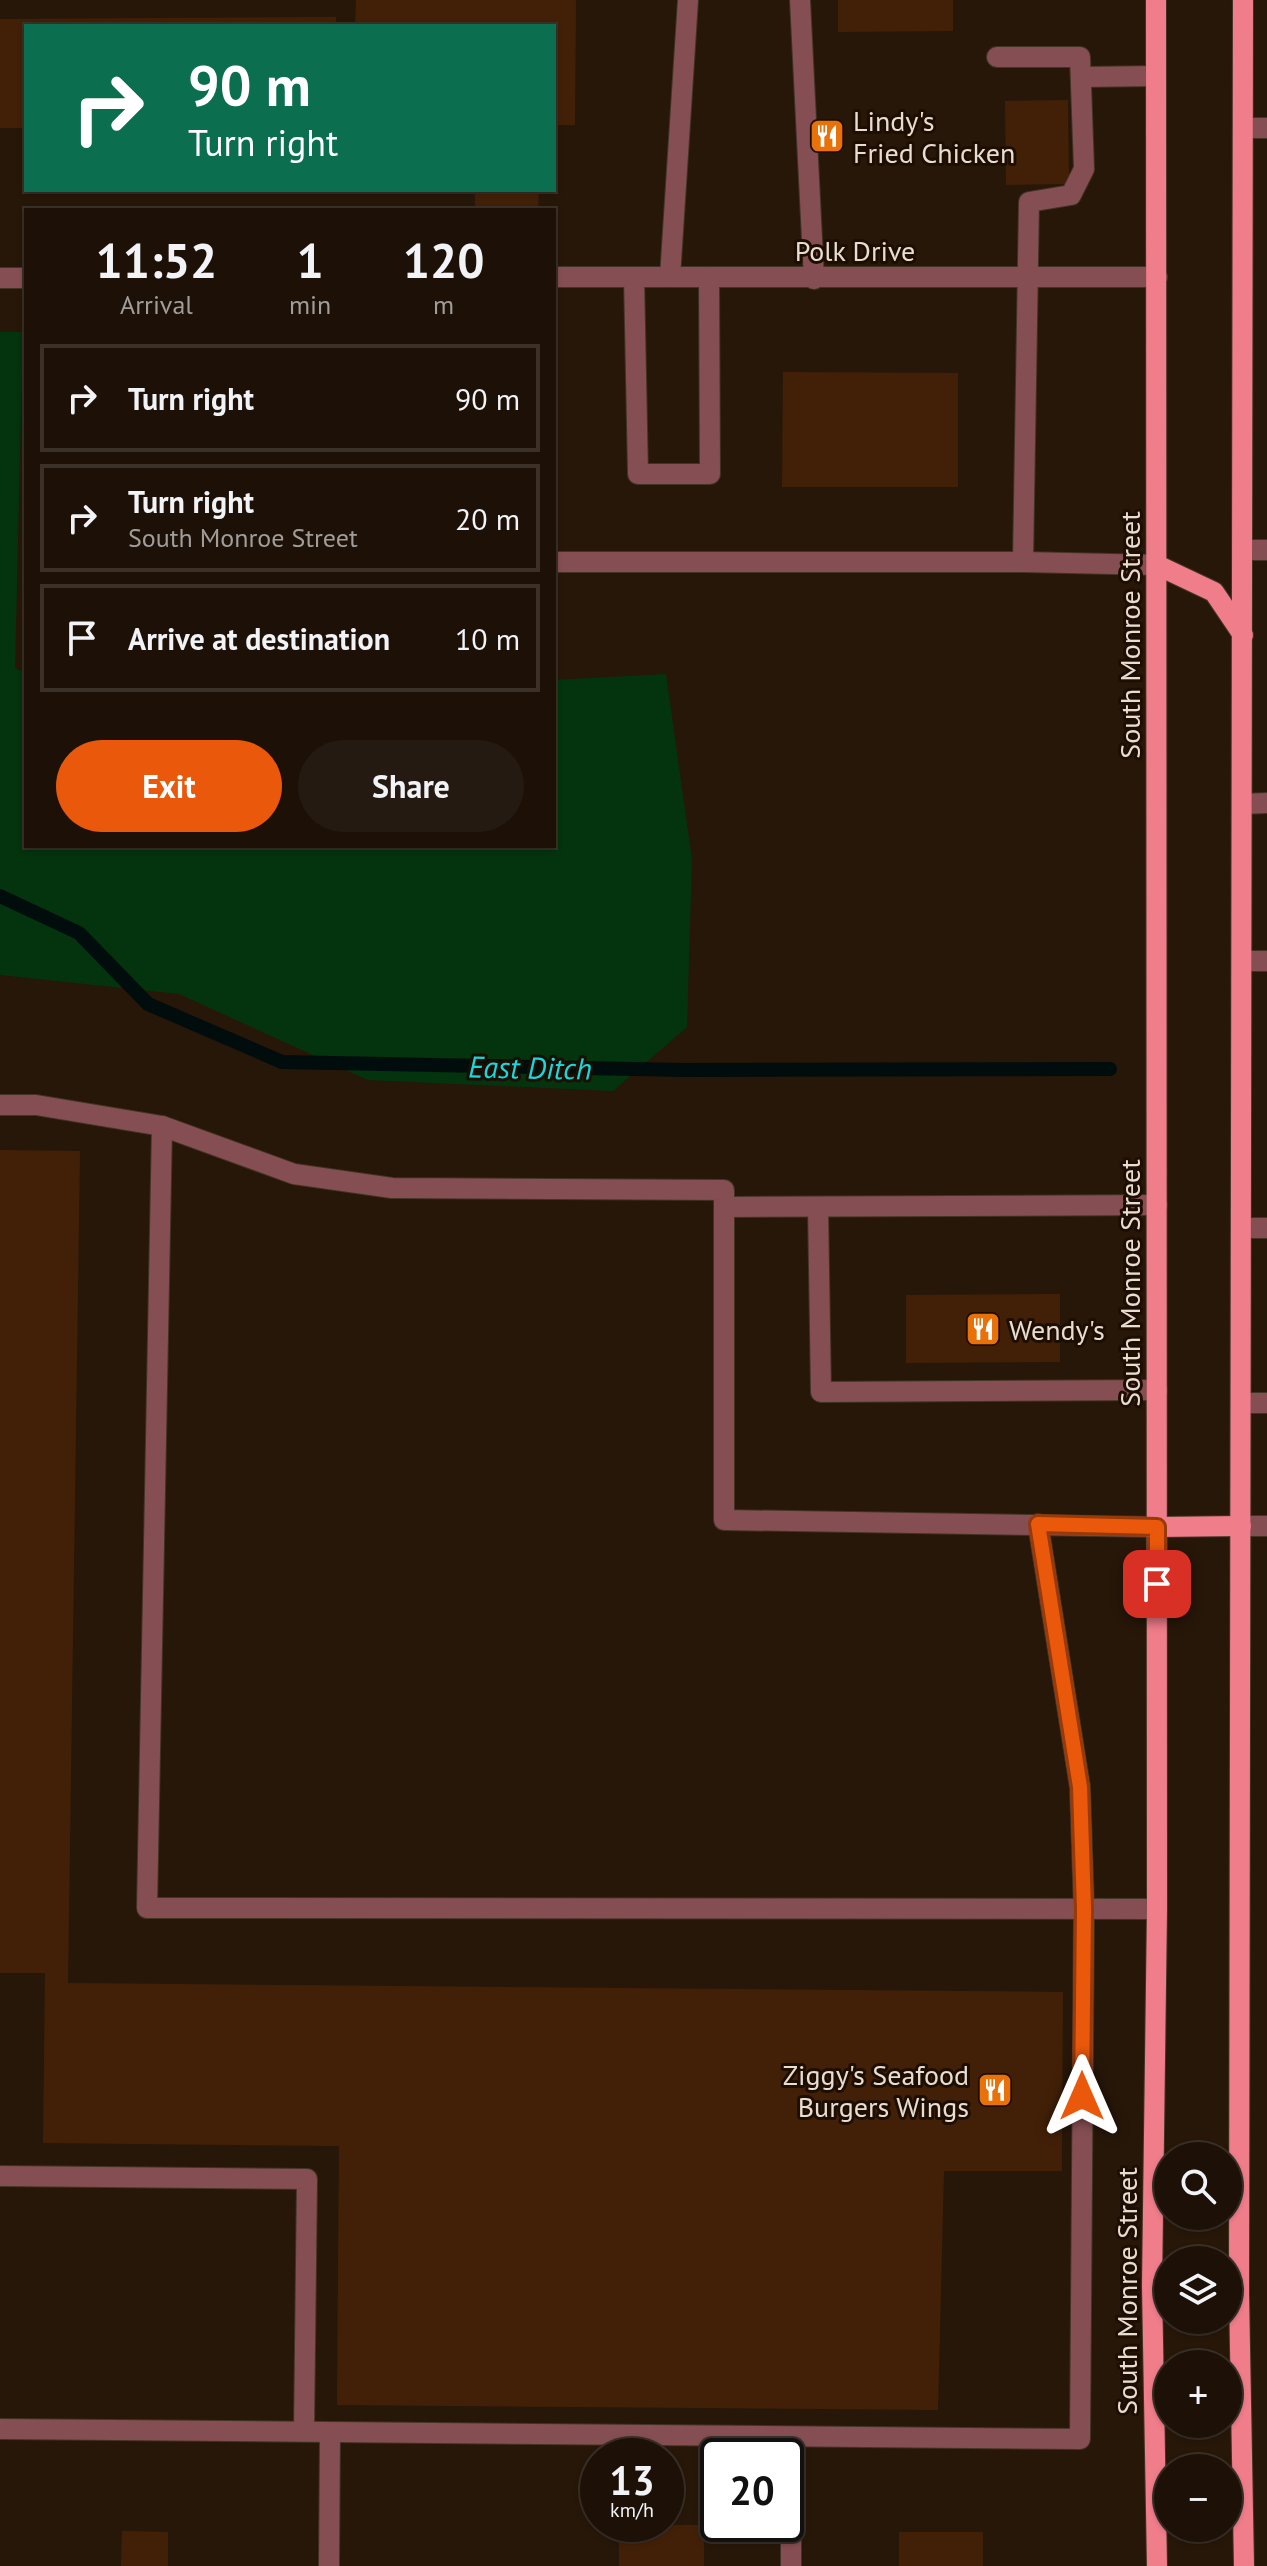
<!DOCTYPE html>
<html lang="en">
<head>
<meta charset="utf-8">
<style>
	:root { --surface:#1d1107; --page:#251a11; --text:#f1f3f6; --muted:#a09d9b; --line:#3b3128; --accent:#ea580c }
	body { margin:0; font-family:"PT Sans",sans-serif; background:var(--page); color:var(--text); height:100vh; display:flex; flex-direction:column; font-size:30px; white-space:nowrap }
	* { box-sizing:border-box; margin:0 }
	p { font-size:26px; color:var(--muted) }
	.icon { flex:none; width:44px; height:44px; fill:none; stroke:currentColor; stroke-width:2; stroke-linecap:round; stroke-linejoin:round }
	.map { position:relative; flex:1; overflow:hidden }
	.side { position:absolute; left:24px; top:208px; width:532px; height:640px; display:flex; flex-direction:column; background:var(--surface); border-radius:0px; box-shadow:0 2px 6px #0004,0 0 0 2px var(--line) }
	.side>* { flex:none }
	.top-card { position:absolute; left:24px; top:24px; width:532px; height:168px; border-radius:0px; box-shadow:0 2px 6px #0004,0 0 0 2px var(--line); background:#0b6e4f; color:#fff; overflow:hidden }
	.buttons { position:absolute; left:1154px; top:2142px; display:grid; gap:16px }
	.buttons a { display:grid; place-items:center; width:88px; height:88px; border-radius:50%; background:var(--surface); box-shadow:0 2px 6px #0004,0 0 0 2px var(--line); font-size:40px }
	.speed { position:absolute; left:580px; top:2438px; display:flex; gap:16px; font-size:40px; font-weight:700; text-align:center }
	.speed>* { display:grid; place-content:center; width:104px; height:104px; border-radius:50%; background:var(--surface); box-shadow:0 2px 6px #0004,0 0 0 2px var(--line); line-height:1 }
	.speed small { font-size:20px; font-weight:400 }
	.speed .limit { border:4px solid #111; border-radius:12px; background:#fff; color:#111 }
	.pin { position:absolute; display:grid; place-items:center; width:68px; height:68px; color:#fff; margin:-34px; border-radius:16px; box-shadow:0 4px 12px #0006 }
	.me { position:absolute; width:88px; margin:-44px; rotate:0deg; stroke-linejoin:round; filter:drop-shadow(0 0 6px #0008) }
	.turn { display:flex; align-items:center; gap:28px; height:168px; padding:0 32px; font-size:36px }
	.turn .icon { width:104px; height:104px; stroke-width:2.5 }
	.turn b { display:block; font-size:56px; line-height:68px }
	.eta { display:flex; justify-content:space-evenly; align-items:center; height:136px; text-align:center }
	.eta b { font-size:48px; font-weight:600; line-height:56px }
	.primary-button { display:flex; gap:16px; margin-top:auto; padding:16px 32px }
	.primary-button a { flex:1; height:92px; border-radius:48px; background:var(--accent); color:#fff; font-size:32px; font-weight:600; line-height:92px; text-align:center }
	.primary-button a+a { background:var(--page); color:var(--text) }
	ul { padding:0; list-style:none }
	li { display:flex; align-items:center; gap:24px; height:108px; margin:0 16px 12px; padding:0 16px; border:4px solid var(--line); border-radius:0px }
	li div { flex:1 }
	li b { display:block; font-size:30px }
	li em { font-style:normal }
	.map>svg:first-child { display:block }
	.green { fill:#03340d }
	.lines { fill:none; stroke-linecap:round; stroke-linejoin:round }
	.stream { stroke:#010c0c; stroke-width:14 }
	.building { fill:#422008 }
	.minor-casing { stroke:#423325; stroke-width:22 }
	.major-casing { stroke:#423325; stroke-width:22 }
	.minor { stroke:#854e52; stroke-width:20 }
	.major { stroke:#f07d8a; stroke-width:20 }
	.route-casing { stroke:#983908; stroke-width:20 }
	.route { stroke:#ea580c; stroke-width:14 }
	.labels { text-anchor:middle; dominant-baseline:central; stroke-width:6; stroke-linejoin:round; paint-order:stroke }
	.poi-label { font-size:28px; fill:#e8ddd3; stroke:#1e0e02; text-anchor:start }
	.street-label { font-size:28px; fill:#e8ddd3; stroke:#1e0e02 }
	.water-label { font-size:30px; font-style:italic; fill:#12dae0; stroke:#1e0e02 }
</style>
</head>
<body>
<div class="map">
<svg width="1267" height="2566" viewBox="0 0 1267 2566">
	<rect width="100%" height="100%" fill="#271709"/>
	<!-- green -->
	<path class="green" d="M0,332H23L15,668L26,673V846H554V680L666,674L692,860L687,1027L613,1091L368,1080L179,994L0,975Z"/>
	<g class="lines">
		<!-- stream -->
		<path class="stream" d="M0,896L79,933L148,1004L282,1062L685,1070L1110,1069"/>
	</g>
	<!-- building -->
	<g class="building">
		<path d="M356,0H576L575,125H554V26H355Z"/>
		<path d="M838,0H953V31L838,32Z"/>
		<path d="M336,17V26H26V128H0V19Z"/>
		<path d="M1068,100L1069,184L1006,185L1005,101Z"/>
		<path d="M475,190H539L538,210H475Z"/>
		<path d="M783,372L958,373V487H782Z"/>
		<path d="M0,1150L80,1151L68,1983L1063,1992L1062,2171H944L938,2410L337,2405L339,2146L43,2143L45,1973H0Z"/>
		<path d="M1060,1294V1362L906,1363V1295Z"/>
		<rect x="619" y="2525" width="85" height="41"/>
		<path d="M122,2531L168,2532V2566H121Z"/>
		<rect x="899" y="2532" width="84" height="34"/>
	</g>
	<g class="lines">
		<!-- minor casing -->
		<g class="minor-casing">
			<g id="minor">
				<path d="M800,0L814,279"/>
				<path d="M997,57H1080L1084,169L1071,195L1029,202L1023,562"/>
				<path d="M1081,77L1156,76"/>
				<path d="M1243,128H1267"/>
				<path d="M554,277H1157"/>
				<path d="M634,277L638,474H710L709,277"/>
				<path d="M670,277L688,0"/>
				<path d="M0,278H26"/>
				<path d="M1243,550H1267"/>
				<path d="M554,562H1023L1157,565"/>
				<path d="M1242,804L1267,803"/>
				<path d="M1242,961H1267"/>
				<path d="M0,1105H36L162,1126L294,1174L392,1188L724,1190V1520L1157,1527"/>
				<path d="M162,1126L147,1908L1157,1909"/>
				<path d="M724,1207L1157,1205"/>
				<path d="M818,1207L821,1392L1157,1390"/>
				<path d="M1242,1228H1267"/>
				<path d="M1241,1403H1267"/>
				<path d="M1241,1526H1267"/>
				<path d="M0,2176L307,2179L304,2431"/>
				<path d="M0,2429L1080,2439L1084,1909L1080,1787L1038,1524"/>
				<path d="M791,2535V2566"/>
				<path d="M329,2566L330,2432"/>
			</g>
		</g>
		<!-- major casing -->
		<g class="major-casing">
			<g id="major">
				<path d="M1156,0L1157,1909L1152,2286L1157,2566"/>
				<path d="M1243,0L1239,2293L1244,2566"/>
				<path d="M1157,565L1214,592L1243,635"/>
				<path d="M1157,1527L1241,1526"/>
			</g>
		</g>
		<!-- minor -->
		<use href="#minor" class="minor"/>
		<!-- major -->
		<use href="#major" class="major"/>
	</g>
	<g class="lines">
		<!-- route casing -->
		<g class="route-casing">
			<path id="route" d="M1082,2096L1084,1909L1080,1787L1038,1524L1157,1527V1584"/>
		</g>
		<!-- route -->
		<use href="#route" class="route"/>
	</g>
	<!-- icons -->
	<defs>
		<g id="restaurant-square" transform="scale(1.8)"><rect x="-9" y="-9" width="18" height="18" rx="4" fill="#e8710a" stroke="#1e0e02"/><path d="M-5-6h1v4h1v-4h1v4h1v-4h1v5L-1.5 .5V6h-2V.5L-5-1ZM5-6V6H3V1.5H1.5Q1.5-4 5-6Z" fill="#fff"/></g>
	</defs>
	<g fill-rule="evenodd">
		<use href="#restaurant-square" x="827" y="136"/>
		<use href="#restaurant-square" x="983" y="1329"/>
		<use href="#restaurant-square" x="995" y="2090"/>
	</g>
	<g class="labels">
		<!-- poi labels -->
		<g class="poi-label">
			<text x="853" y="120">Lindy's<tspan x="853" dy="32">Fried Chicken</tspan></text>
			<text x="1009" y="1329">Wendy's</text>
			<text x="969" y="2074" text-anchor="end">Ziggy's Seafood<tspan x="969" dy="32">Burgers Wings</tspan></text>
		</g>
		<!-- street labels -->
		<g class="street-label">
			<text x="855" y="250">Polk Drive</text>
			<text transform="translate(1129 635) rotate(-90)">South Monroe Street</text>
			<text transform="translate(1129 1283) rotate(-90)">South Monroe Street</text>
			<text transform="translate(1126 2291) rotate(-90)">South Monroe Street</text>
		</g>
		<!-- water labels -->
		<g class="water-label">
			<text transform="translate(530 1067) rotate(1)">East Ditch</text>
		</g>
	</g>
</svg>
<div class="buttons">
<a><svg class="icon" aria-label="search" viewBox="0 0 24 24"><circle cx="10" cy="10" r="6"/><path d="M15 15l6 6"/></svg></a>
<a><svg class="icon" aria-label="layers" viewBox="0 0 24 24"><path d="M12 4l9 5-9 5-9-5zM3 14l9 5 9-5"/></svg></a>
<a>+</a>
<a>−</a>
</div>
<div class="speed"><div>13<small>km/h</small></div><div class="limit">20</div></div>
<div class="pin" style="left:1157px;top:1584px;background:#d93025"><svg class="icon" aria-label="arrive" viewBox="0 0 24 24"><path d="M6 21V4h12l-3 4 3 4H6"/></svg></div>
<svg class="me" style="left:1082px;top:2096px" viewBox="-20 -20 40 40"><path d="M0-17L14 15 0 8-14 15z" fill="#ea580c" stroke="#fff" stroke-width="4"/></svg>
<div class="top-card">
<div class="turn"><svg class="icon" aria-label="right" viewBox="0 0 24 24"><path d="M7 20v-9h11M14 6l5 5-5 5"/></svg><div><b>90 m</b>Turn right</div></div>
</div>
<section class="side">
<div class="eta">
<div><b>11:52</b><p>Arrival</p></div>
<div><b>1</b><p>min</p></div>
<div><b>120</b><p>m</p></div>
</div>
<ul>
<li><svg class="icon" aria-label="right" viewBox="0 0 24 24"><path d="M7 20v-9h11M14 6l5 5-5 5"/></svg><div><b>Turn right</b></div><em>90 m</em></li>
<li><svg class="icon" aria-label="right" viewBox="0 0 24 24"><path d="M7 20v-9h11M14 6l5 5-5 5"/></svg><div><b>Turn right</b><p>South Monroe Street</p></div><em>20 m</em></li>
<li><svg class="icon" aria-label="arrive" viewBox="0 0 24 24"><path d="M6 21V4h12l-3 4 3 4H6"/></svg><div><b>Arrive at destination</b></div><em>10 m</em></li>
</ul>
<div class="primary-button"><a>Exit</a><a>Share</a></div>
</section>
</div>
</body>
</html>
